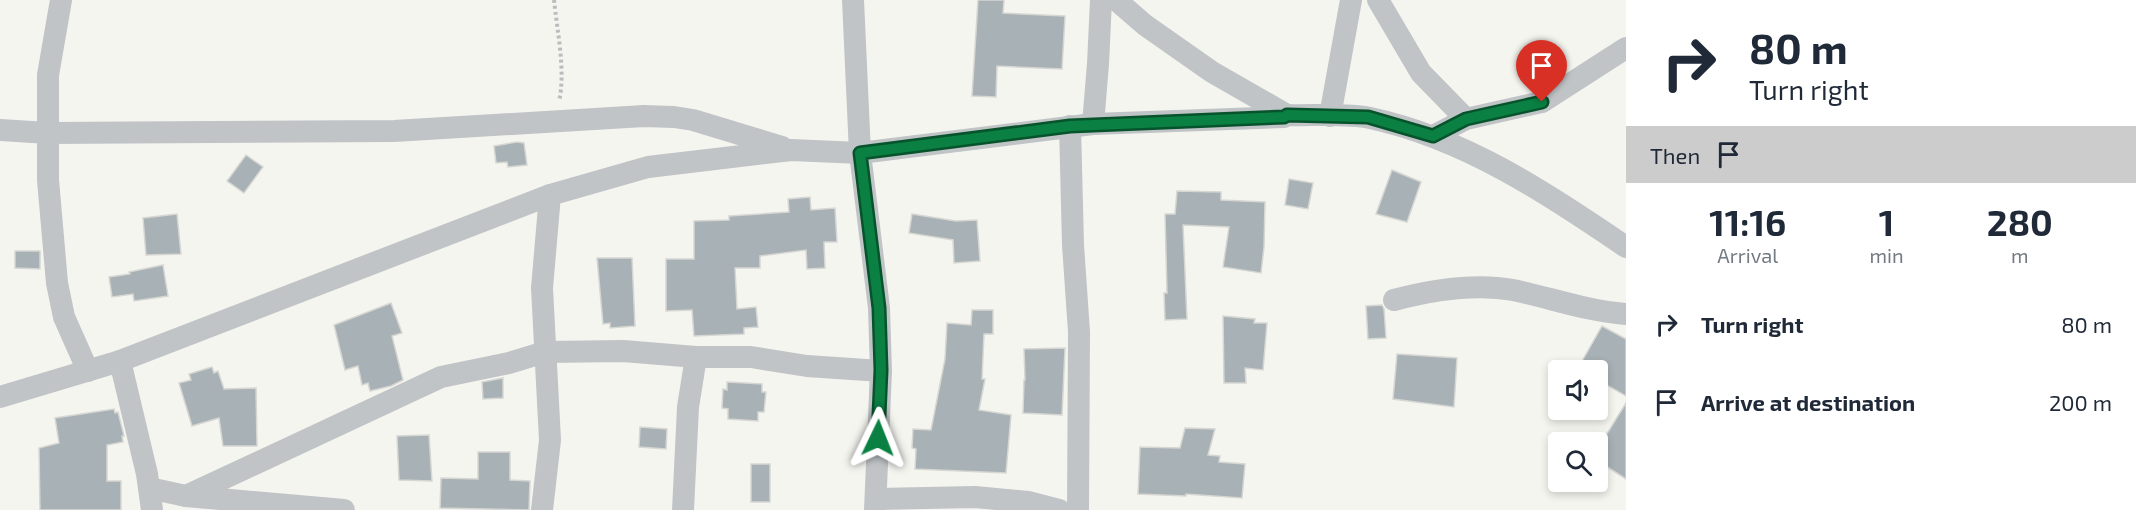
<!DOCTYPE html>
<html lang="en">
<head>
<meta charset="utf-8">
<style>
	:root { --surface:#fff; --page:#f2f2f3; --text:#1f2937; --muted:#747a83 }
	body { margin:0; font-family:"Exo 2",sans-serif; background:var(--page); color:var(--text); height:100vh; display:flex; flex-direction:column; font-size:22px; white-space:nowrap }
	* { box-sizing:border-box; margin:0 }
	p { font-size:20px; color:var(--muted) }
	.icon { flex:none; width:33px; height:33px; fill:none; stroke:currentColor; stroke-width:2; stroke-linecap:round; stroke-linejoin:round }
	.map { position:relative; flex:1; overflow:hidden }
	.panel { display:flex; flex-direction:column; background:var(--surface); width:510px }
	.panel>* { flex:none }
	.hud { background:#fff; color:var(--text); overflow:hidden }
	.buttons { position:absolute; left:1548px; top:360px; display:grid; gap:12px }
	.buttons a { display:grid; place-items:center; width:60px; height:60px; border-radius:6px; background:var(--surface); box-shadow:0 3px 9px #0003; font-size:30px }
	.pin { position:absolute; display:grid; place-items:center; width:51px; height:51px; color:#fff; margin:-62px -26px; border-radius:50% 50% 50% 0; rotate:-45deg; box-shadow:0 0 6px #0007 }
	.pin .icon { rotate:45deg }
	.me { position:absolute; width:66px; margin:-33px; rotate:2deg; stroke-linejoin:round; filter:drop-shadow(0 0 4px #0008) }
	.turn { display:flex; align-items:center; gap:21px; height:126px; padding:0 24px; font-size:27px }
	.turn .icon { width:78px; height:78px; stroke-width:2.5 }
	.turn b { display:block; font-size:42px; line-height:51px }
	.then { display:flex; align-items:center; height:57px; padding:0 24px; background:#0003; gap:12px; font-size:22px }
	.eta { display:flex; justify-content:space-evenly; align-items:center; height:102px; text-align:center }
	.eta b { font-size:36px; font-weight:700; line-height:42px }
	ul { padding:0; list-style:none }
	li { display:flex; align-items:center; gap:18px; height:78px; padding:0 24px }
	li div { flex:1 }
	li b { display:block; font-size:22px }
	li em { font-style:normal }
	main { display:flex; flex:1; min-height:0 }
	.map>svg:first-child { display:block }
	.building { fill:#a8b1b5; stroke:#d6d6d3; stroke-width:1.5 }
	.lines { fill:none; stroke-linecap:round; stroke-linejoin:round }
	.path { stroke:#babcbe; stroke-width:4; stroke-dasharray:3 3; stroke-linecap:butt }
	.minor { stroke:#c0c4c7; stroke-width:22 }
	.route-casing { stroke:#07532c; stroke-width:15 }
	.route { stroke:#0b8043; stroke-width:10 }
</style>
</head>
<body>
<main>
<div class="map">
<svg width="1626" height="510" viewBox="0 0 1626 510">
	<rect width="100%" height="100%" fill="#f5f5f0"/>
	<!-- building -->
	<g class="building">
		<path d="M978,0H1004L1003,13L1065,16L1062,69L997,66L996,97L972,96Z"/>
		<path d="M517,142L524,143L527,165L508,167L507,162L496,163L494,146Z"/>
		<path d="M246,155L263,167L244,193L227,181Z"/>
		<path d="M1392,170L1421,182L1407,222L1376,214Z"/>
		<path d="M1289,179L1313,183L1308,209L1285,205Z"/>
		<path d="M1177,191L1221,192V200L1265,202L1264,247L1261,273L1223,267L1229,227L1183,225L1187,319L1165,320L1164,293H1167L1165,214H1175Z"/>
		<path d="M810,197L811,210L835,208L837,242H824L825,268L807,269L806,250L760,256V268H735L737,309L756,307L758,327L744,328V334L694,336L692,310L666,311V259H694V221L729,220V216L789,212L788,199Z"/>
		<path d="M177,214L181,254L146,255L143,218Z"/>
		<path d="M912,214L956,221L977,220L980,261L954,263L953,240L909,233Z"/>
		<path d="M15,251H40V269L15,268Z"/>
		<path d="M597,258H632L635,326L610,328V323L603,324Z"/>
		<path d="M163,265L168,296L134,301L133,294L112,297L109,277L130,274L129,272Z"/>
		<path d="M391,303L402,333L392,336L403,380L391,386L370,391L368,383L362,385L358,366L345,370L334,325Z"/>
		<path d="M1382,305L1384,309L1386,338L1368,339L1366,306Z"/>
		<path d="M972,310H993V334H984L982,379H985L979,410L1011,415L1006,473L915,469L916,449L912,448L913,429L931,430L945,359L947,323L971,325Z"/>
		<path d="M1223,316L1255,319L1254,323H1267L1263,370L1245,368L1246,383H1224Z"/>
		<path d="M1602,326L1626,339V396L1598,380V370H1577Z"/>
		<path d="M1065,348L1062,415L1023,413L1024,380H1025L1024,349Z"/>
		<path d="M1397,354L1457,358L1454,407L1393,399Z"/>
		<path d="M212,367L214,373L218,371L224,389L256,388L257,446H223L219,418L192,426L179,383L191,380L189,374Z"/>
		<path d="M503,378V398L483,399L482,382Z"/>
		<path d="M727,382L762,384V392H766L764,412H758V421L728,419V409L722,408L723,389L727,390Z"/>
		<path d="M1626,403V479L1598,461V448Z"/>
		<path d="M114,409L115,413L118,412L124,436H122L123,442L107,445V481H121V510H40L39,448L59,443L55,418Z"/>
		<path d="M640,427L667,429L666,449L639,447Z"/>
		<path d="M1185,428L1215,429L1208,455L1220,456L1219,462L1245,464L1242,498L1186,494V496L1138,494L1140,447L1180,448Z"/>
		<path d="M429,435L432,481L399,480L397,436Z"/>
		<path d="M478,452H510V480L530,481L529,510L440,508L441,478L478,479Z"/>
		<rect x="751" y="464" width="19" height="38"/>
	</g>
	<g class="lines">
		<!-- path -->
		<path class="path" d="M554,0C557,30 566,72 559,101"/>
		<!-- minor -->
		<g class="minor">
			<path d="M61,0L48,75V180L57,283L64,317L88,371"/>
			<path d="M853,0L860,153L879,308L881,371L875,510"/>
			<path d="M1116,0L1145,25L1212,72L1287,115"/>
			<path d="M1378,0L1421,73L1466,119"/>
			<path d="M1330,116L1351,0"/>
			<path d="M1093,124L1098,64L1101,0"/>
			<path d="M1070,126L1073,245L1079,332L1078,510"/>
			<path d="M0,130L48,133L394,131L644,116L674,117L693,120L782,147"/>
			<path d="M1433,136L1466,119L1542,102L1626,48"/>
			<path d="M1394,300C1432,290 1474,283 1513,290C1551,298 1587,311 1626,314"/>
			<path d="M120,361L147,474L152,510"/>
			<path d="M0,397L120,361L550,195L648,167L791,150L860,153L1093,124L1284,117L1287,115C1311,116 1348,113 1370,118C1464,138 1547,193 1626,247"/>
			<path d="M149,488L186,496L344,510"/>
			<path d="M186,496L441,377L509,363L545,352L623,351L696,357H751L807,366L881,371"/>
			<path d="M876,499L975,497L1028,502L1059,510"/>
			<path d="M542,510L550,440L542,288L550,195"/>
			<path d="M683,510L688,407L696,357"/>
		</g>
	</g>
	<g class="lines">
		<!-- route casing -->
		<g class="route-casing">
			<path id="route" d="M878,438L881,370L879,308L860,153L1070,126L1284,117L1287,115L1368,117L1433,136L1466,119L1542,102"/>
		</g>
		<!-- route -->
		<use href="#route" class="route"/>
	</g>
</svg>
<div class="buttons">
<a><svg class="icon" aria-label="sound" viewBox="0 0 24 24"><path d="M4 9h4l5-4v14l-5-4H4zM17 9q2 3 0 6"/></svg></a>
<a><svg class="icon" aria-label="search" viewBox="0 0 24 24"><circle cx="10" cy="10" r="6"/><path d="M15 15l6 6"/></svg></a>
</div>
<div class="pin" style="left:1542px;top:102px;background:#d93025"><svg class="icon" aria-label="arrive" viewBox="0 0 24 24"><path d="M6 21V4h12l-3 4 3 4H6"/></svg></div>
<svg class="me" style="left:878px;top:438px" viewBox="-20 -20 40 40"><path d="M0-17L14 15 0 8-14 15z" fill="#0b8043" stroke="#fff" stroke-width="4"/></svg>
</div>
<section class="panel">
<div class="hud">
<div class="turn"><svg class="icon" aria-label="right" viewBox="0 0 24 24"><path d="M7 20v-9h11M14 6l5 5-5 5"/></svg><div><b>80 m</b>Turn right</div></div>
<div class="then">Then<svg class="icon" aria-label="arrive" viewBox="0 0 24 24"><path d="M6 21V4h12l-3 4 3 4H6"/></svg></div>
</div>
<div class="eta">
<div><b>11:16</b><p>Arrival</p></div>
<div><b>1</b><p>min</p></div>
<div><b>280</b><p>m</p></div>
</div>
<ul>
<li><svg class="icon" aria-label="right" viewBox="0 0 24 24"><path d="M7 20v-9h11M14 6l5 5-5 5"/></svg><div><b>Turn right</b></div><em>80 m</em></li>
<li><svg class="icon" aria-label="arrive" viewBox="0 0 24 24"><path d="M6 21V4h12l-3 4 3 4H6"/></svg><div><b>Arrive at destination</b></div><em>200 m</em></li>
</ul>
</section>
</main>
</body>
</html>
